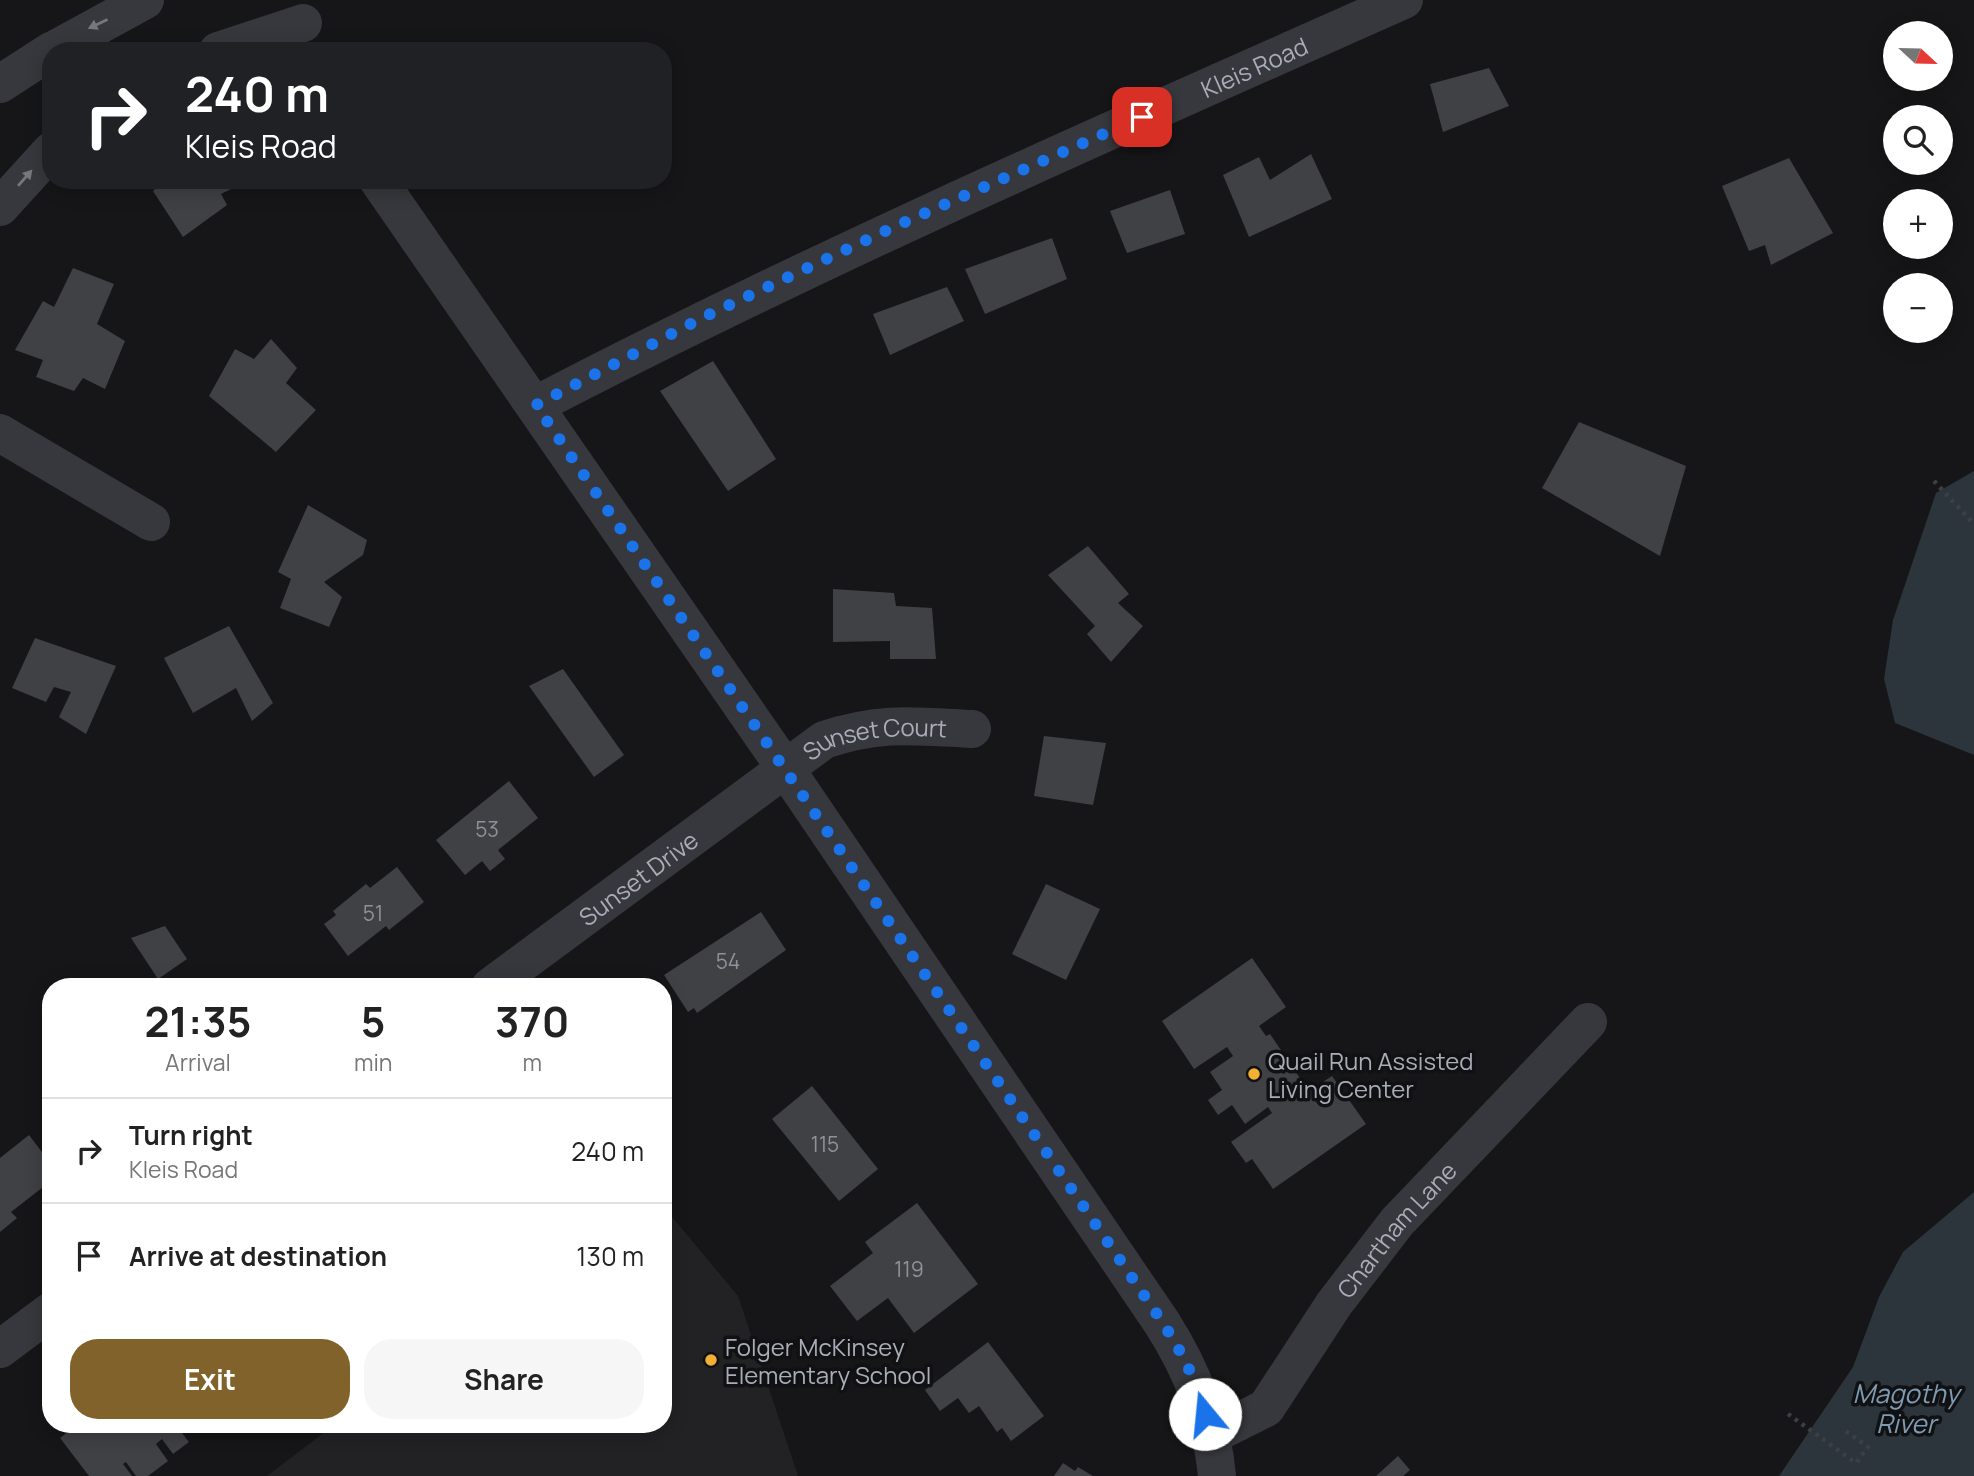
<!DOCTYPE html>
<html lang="en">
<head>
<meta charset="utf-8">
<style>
	:root { --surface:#fff; --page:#f6f6f6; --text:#222; --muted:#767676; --line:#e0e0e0; --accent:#80622a }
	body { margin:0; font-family:Manrope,sans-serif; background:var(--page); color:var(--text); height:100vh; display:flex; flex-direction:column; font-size:26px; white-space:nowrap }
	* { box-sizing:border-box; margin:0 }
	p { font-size:23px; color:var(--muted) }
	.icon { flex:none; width:38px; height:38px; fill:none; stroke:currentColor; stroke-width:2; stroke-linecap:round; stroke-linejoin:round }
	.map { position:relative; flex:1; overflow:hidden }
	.drawer { position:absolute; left:42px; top:978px; width:630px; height:455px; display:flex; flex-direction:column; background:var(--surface); border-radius:28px; box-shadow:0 4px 18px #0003 }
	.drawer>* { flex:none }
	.hud { position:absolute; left:42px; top:42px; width:630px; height:147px; border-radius:28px; box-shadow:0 4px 18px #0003; background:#202124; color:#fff; overflow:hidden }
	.needle { width:46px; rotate:112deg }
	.controls { position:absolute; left:1883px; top:21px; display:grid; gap:14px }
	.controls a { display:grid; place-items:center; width:70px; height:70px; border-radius:50%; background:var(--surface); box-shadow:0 4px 18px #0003; font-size:35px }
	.pin { position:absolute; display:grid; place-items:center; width:60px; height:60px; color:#fff; margin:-30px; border-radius:14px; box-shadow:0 4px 10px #0006 }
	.me { position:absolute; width:77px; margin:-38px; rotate:343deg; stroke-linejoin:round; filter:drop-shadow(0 0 5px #0008) }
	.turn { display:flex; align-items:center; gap:24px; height:147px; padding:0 28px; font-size:32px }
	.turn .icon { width:91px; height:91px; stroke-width:2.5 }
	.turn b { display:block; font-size:49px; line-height:60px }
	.eta { display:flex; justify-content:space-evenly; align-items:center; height:119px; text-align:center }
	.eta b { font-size:42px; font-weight:700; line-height:49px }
	.button { display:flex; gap:14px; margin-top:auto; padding:14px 28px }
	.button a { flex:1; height:80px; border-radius:28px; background:var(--accent); color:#fff; font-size:28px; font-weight:700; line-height:80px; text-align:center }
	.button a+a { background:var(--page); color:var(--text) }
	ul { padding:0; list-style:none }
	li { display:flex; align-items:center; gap:21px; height:105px; padding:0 28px; border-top:2px solid var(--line) }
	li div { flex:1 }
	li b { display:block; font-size:26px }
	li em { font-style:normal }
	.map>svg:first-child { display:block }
	.built { fill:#222225 }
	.water { fill:#2c353c }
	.building { fill:#404145 }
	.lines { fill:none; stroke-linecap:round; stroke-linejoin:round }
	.path { stroke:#3d3f44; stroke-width:4.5; stroke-dasharray:3.5 5; stroke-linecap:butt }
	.minor { stroke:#37383d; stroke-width:38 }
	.oneway { fill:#757881 }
	.route { stroke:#1a73e8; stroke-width:12; stroke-dasharray:0 21.6 }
	.poi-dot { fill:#f2b134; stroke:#111113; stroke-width:2.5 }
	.labels { text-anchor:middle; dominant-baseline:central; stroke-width:7; stroke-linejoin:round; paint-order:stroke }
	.number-label { font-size:21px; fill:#8e929b }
	.street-label { font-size:24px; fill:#a8adb8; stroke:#111113 }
	.poi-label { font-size:24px; fill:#a8adb8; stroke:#111113; text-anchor:start }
	.water-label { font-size:26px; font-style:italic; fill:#7f9bb3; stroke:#111113 }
</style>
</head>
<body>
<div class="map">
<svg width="1974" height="1476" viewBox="0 0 1974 1476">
	<rect width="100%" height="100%" fill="#161618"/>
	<!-- built -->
	<path class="built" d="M663,1206L738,1296L798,1476H267L334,1425L663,1424Z"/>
	<!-- water -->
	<g class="water">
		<path d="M1974,471V755L1895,723L1884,679L1893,620L1936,493Z"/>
		<path d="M1974,1192V1476H1779L1853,1367L1879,1297L1903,1252Z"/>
	</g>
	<!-- building -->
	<g class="building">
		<path d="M1489,68L1509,106L1443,132L1430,84Z"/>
		<path d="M1311,154L1332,199L1249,237L1223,175L1259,157L1270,180Z"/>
		<path d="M1789,158L1833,233L1771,265L1765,245L1749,251L1722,186Z"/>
		<path d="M164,180H249L221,194L227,205L183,237L153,191Z"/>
		<path d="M1170,190L1185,234L1127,253L1110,211Z"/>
		<path d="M1052,238L1067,279L985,314L965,269Z"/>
		<path d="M73,268L114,284L97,324L125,341L105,389L83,378L74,391L36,377L43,360L15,350L43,301L54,307Z"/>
		<path d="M947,287L964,321L890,355L873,314Z"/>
		<path d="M271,339L297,368L286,383L316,410L276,452L209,396L235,349L254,359Z"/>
		<path d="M713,361L776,459L728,491L660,391Z"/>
		<path d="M1579,422L1686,466L1660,556L1542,488Z"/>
		<path d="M308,505L367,540L363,555L324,582L342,597L329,627L280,608L291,579L278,572Z"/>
		<path d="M1088,546L1129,594L1118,603L1143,626L1111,662L1087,634L1095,626L1048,575Z"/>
		<path d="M833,589L894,593L896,606L932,608L936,659H890V641L833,642Z"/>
		<path d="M229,626L273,703L252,721L236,688L193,713L164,658Z"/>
		<path d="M35,638L116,666L86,734L59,717L71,692L54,687L46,702L12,688Z"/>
		<path d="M563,669L624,755L594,777L529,686Z"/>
		<path d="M1044,736L1106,743L1093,805L1034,796Z"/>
		<path d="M509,781L538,818L498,850L505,859L490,871L482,861L465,875L436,840Z"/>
		<path d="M397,867L424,902L389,930L386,926L348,956L324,924L336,915L333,911L366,884L370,888Z"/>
		<path d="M1046,884L1100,909L1066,980L1012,954Z"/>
		<path d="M761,912L786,950L697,1013L694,1008L688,1012L664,975Z"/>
		<path d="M165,926L187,959L158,979L131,938Z"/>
		<path d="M1252,958L1286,1007L1259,1026L1266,1036L1270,1034L1304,1084L1300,1086L1305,1094L1332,1076L1366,1124L1273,1189L1252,1159L1246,1163L1231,1142L1272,1113L1268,1107L1245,1124L1232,1105L1218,1115L1208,1100L1222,1090L1210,1072L1233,1056L1227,1047L1194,1069L1162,1021Z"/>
		<path d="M812,1086L878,1169L839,1201L772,1119Z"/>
		<path d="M29,1135L51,1164V1175L44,1180L47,1184L11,1212L17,1218L0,1232V1158Z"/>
		<path d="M917,1203L978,1284L914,1333L888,1298L857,1321L830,1286L873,1253L865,1242Z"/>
		<path d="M988,1342L1044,1416L1011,1441L1002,1428L997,1432L979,1406L969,1413L958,1398L940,1411L925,1390Z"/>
		<path d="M78,1424H175L189,1442L173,1454L162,1439L156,1444L168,1461L148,1476H136L126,1462L123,1464L132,1476H89L60,1438Z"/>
		<path d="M1398,1456L1410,1470L1403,1476H1376Z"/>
		<path d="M1063,1463L1075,1471L1078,1467L1093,1476H1054Z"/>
	</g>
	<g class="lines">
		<!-- path -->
		<g class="path">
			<path d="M1934,481L1974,524"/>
			<path d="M1788,1414L1856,1463L1868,1447L1846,1431"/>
		</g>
		<!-- minor -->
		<g class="minor">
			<path d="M52,51L145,0"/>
			<path d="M218,51L303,23"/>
			<path d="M0,84L51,51"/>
			<path d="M378,180L785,768L1162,1323C1192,1370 1212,1420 1217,1476"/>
			<path d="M0,207L51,151"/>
			<path id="s1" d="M536,405C820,257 1111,130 1404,0"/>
			<path d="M0,433L151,522"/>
			<path id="s2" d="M490,987L824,740C881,721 914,726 972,729"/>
			<path d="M0,1349L51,1311"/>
			<path id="s3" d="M1210,1436L1266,1408L1334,1304L1397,1222L1588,1022"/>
		</g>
	</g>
	<!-- one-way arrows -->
	<defs><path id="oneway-solid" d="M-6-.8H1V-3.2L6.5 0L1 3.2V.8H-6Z" transform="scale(1.75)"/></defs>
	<g class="oneway">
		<use href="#oneway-solid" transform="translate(98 24) rotate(155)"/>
		<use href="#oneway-solid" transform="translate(25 178) rotate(-49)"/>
	</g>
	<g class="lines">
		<!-- route -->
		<path class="route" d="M1142,117L896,226L704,317L536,405L1163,1323C1181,1352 1197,1380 1205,1414"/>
	</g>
	<!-- markers -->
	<g class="poi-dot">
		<circle cx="1254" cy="1074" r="7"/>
		<circle cx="711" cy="1360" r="7"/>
	</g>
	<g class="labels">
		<!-- number labels -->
		<g class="number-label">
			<text x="487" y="829">53</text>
			<text x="373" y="913">51</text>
			<text x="728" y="961">54</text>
			<text x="825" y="1144">115</text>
			<text x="909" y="1269">119</text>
		</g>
		<!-- street labels -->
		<g class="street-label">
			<text stroke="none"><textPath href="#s1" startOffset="794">Kleis Road</textPath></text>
			<text stroke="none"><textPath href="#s2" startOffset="466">Sunset Court</textPath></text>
			<text stroke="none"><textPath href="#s2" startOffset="184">Sunset Drive</textPath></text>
			<text stroke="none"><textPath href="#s3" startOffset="284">Chartham Lane</textPath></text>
		</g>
		<!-- poi labels -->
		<g class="poi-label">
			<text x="1268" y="1060">Quail Run Assisted<tspan x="1268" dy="28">Living Center</tspan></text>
			<text x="725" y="1346">Folger McKinsey<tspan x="725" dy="28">Elementary School</tspan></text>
		</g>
		<!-- water labels -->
		<g class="water-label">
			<text x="1906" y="1393">Magothy<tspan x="1906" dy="30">River</tspan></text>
		</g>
	</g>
</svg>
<div class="controls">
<a><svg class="needle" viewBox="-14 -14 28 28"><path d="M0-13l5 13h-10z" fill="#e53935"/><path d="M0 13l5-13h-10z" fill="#767676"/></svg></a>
<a><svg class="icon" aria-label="search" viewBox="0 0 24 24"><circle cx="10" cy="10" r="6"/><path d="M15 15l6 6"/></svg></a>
<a>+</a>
<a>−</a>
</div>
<div class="pin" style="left:1142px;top:117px;background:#d93025"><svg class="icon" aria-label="arrive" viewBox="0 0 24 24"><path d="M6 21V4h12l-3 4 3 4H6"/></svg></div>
<svg class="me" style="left:1205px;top:1414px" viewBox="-20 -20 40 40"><circle r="19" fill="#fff"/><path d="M0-13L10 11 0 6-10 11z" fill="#1a73e8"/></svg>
<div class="hud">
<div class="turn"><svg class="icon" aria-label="right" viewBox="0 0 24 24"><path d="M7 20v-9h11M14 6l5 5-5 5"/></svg><div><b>240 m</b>Kleis Road</div></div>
</div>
<section class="drawer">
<div class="eta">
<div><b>21:35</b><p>Arrival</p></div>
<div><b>5</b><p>min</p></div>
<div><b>370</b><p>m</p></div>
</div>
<ul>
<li><svg class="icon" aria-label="right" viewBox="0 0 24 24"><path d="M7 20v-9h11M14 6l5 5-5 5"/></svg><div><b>Turn right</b><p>Kleis Road</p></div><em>240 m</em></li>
<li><svg class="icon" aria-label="arrive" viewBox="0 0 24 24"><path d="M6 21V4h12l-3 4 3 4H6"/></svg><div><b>Arrive at destination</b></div><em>130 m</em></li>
</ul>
<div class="button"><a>Exit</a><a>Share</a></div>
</section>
</div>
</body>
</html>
